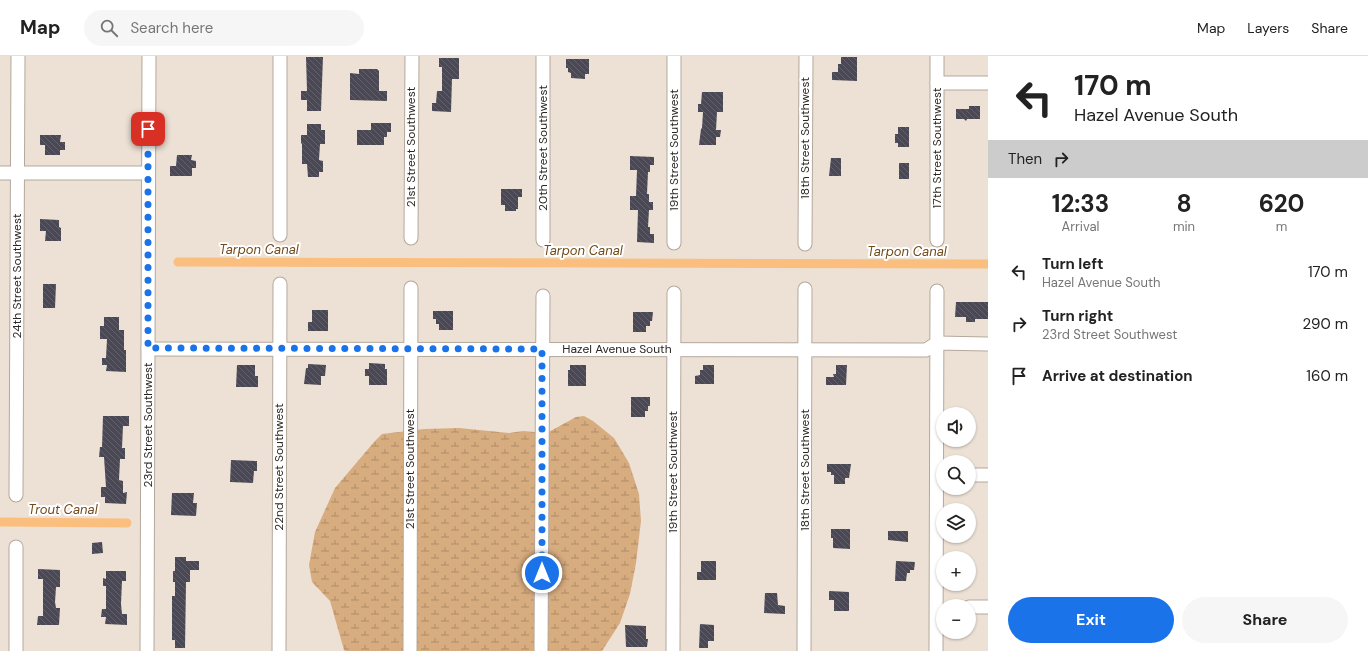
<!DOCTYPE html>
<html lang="en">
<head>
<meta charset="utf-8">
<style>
	:root { --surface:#fff; --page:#f6f6f6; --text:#222; --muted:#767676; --line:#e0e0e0; --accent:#1a73e8 }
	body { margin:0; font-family:"DM Sans",sans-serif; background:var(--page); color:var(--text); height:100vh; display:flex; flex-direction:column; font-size:15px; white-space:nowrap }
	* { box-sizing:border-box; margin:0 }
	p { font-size:13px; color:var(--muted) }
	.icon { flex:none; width:22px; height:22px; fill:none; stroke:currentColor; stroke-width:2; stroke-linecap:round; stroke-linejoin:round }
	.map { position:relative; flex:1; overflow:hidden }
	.details { display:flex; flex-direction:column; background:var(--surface); width:380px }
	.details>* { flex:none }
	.hud { background:#fff; color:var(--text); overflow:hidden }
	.fabs { position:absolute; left:936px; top:351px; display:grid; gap:8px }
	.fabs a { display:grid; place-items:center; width:40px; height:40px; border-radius:50%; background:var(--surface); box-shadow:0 1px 3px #0004; font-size:20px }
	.pin { position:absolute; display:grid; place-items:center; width:34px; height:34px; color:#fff; margin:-17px; border-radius:8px; box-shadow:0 2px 6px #0006 }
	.me { position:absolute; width:44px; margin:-22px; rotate:0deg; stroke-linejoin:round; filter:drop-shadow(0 0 3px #0008) }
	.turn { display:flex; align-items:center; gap:14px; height:84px; padding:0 20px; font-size:18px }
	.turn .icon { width:52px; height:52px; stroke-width:2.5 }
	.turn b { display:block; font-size:28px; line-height:34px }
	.then { display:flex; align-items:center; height:38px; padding:0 20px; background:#0003; gap:8px; font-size:15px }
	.eta { display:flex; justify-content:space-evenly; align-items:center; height:68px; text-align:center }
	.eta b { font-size:24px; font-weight:700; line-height:28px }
	.primary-button { display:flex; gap:8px; margin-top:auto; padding:8px 20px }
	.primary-button a { flex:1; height:46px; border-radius:24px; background:var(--accent); color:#fff; font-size:16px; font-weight:700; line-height:46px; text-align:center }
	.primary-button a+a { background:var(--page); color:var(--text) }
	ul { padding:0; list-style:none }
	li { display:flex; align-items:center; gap:12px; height:52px; padding:0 20px }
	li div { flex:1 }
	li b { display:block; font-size:15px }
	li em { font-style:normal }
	header { display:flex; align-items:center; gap:24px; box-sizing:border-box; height:56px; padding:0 20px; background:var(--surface); border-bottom:1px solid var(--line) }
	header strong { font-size:19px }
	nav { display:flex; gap:22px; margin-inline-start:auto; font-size:14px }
	.search { width:280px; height:36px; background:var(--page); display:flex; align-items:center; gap:10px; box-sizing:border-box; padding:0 14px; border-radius:22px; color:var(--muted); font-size:15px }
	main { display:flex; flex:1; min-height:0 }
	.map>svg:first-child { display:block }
	.wetland { fill:url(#wetland-marsh) }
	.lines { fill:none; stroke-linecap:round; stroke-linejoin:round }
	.canal { stroke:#fabf7f; stroke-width:9 }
	.building { fill:url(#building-back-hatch) }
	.minor-casing { stroke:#b4a89c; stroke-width:15 }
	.minor { stroke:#fff; stroke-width:13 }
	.route { stroke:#1a73e8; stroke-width:7; stroke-dasharray:0 12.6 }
	.labels { text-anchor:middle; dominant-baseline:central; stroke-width:4; stroke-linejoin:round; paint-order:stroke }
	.street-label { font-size:12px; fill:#2a2621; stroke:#fff }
	.water-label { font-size:13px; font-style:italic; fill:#724a1b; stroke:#fff }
</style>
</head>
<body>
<header>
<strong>Map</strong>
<div class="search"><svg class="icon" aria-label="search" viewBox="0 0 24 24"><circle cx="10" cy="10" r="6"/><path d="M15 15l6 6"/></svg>Search here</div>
<nav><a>Map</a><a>Layers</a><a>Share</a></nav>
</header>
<main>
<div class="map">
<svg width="988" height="595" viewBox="0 0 988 595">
	<defs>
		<pattern id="wetland-marsh" width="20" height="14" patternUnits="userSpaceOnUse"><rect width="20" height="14" fill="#d7ac7f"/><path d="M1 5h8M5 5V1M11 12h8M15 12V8" fill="none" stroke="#af8c68"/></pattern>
		<pattern id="building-back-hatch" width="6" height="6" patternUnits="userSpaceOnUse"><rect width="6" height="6" fill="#4b4855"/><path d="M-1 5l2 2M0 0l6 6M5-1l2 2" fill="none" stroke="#62606a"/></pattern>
	</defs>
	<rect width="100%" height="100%" fill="#ede1d5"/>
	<!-- wetland -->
	<path class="wetland" d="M584,360L593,365L614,382L629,407L639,438L641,465L636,507L630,538L620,567L602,595H346L344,594L330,545L312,526L309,509L315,476L335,432L374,386L382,378L424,373L459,372L509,377L523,375L547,377L576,361Z"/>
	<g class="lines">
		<!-- canal -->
		<g class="canal">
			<path d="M178,206L988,208"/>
			<path d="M0,466L127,467"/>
		</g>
	</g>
	<!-- building -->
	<g class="building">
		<path d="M306,1H323L321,55H307V44H301V35H307Z"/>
		<path d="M841,1H857V25L832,24V16H838V8H841Z"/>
		<path d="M439,2H459V23H452L451,56L432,55V47H436L437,35H442V11H439Z"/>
		<path d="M566,3H589V18H585V23L571,22V17L568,16V12H566Z"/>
		<path d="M359,13H377L379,15V35H387V45L350,44V17L359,18Z"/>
		<path d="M702,36H723V56H717L716,74H721L720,81H716V89H699L701,73L702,72L703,56H698V48H701Z"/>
		<path d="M969,50H980V63H967L966,65L964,63H956V53H969Z"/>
		<path d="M371,67H391V76H387V81H384V89H357V74H371Z"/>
		<path d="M307,68H321V74H325V88H320L319,104L323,105V116H319V121H308L307,108H302V88L301,87V79H307Z"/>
		<path d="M898,71H909V91H898V87H895V78H898Z"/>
		<path d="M40,79H61L60,86H65V94H60V99H45V89H40Z"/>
		<path d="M177,99H192L191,104L196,105V112H192V120H170V110H176Z"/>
		<path d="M630,100L654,101V109H650V116H648L647,138H649V146H653V154H649L648,171H650V178H654V187L637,186L638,154H630V140H636L637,114H630Z"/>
		<path d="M831,102H841V120H829Z"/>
		<rect x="899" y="107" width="10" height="16"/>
		<path d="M501,133H522V141H518V153H516V155H505V149H501Z"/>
		<path d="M40,163L59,164V171L61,172V185H45L46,175H40Z"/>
		<path d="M43,228H56L55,252H43Z"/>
		<path d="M956,246H988V263H975V266H966V261H955Z"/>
		<path d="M312,254H328V275H308V266H312Z"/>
		<path d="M433,255H453V274H439V268H436V263H433Z"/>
		<path d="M633,256H653L652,265H650V270H646V276H633Z"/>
		<path d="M104,261H119V274H124V294H126V316L106,315L107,309H102V302H106L107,283H100V270H104Z"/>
		<path d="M369,307L385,308V313H387V329H369V320H365V313H369Z"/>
		<path d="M308,308L326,309L325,320H321V329L304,328L306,312H308Z"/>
		<path d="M237,309H255V320H258V331H236Z"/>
		<path d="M570,309H586V330H568V314H570Z"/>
		<path d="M703,309H714V328H695V320L700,319V314H703Z"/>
		<path d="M836,309H847L846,329H826V321H834L833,318H836Z"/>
		<path d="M631,341H650V350H648V355H645V361H631Z"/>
		<path d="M103,360H129V370H123L122,392H125V403H120L119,424L123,425V437L127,436L126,448L105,447V441H101V431H106L104,401H99L100,391H102Z"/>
		<path d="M231,404L257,405V415H254L253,427L230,426Z"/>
		<path d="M827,408H851L849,422H845V428H834V419H831V416H827Z"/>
		<path d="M172,437H194L193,447H197L196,460L171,459Z"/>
		<path d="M831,473H850V493L833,492V482H831Z"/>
		<path d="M888,475H908V486L888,484Z"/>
		<path d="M102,486L103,497L92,498V487Z"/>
		<path d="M175,501H186V505H199V514H190V526H186L185,592H175V584H172V540H175V526H173V515H175Z"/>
		<path d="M701,505H716V524H697V516H701Z"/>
		<path d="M896,505L915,506L914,514H910V517H907L906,525H895Z"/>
		<path d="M38,513L60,514V531H56L55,546L56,552H60L59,569H37L38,560H43V523H38Z"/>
		<path d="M106,515H126V525H122L121,548L122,558H127V569L105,568L106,561H101L102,553H106V530H103V522L106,523Z"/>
		<path d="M829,535L849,536V555H834V544H829Z"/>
		<path d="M765,537H777L778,549L785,550V558L764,557Z"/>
		<path d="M700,568L714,569V585H708V592H699Z"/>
		<path d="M625,569L646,570V583H648L647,591H626Z"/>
	</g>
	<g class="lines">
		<!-- minor casing -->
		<g class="minor-casing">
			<g id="minor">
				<path d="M937,27H988"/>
				<path d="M0,117H148"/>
				<path d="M280,179V0"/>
				<path d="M411,182L412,0"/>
				<path d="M543,184V0"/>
				<path d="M937,184V0"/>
				<path d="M674,187V0"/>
				<path d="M805,188L806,0"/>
				<path d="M148,293L926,294L937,287L988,288"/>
				<path d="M969,419H988"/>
				<path d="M16,439L18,0"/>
				<path d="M969,551H988"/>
				<path d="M16,595V491"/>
				<path d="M147,595L149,0"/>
				<path d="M279,595L280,228"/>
				<path d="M410,595L411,232"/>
				<path d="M541,595L543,240"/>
				<path d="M673,595L674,237"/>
				<path d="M804,595L805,233"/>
				<path d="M936,595L937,235"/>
			</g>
		</g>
		<!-- minor -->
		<use href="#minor" class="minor"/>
	</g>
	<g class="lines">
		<!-- route -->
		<path class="route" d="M148,73V292L542,293V517"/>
	</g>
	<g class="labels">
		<!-- street labels -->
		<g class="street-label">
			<text transform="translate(805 82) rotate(-90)">18th Street Southwest</text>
			<text transform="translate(411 91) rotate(-90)">21st Street Southwest</text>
			<text transform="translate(543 92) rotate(-90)">20th Street Southwest</text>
			<text transform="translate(937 92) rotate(-90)">17th Street Southwest</text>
			<text transform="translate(674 94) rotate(-90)">19th Street Southwest</text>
			<text transform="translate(17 220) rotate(-90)">24th Street Southwest</text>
			<text x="617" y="293">Hazel Avenue South</text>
			<text transform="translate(148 369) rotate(-90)">23rd Street Southwest</text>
			<text transform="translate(279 411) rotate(-90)">22nd Street Southwest</text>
			<text transform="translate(410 413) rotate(-90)">21st Street Southwest</text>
			<text transform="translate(805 414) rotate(-90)">18th Street Southwest</text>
			<text transform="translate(673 416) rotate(-90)">19th Street Southwest</text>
		</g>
		<!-- water labels -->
		<g class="water-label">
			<text x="259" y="193">Tarpon Canal</text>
			<text x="583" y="194">Tarpon Canal</text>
			<text x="907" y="195">Tarpon Canal</text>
			<text x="63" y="453">Trout Canal</text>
		</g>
	</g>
</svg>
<div class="fabs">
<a><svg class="icon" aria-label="sound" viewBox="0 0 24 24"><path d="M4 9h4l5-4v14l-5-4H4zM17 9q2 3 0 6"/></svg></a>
<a><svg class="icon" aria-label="search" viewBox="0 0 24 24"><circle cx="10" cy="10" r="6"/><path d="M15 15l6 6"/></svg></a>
<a><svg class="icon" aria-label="layers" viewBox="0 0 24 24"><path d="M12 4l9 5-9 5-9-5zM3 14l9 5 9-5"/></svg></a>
<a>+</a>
<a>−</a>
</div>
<div class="pin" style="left:148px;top:73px;background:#d93025"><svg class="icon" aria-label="arrive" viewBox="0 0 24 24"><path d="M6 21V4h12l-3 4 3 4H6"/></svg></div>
<svg class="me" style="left:542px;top:517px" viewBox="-20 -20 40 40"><circle r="17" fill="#1a73e8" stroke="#fff" stroke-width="3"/><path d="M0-11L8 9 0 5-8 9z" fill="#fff"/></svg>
</div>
<section class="details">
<div class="hud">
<div class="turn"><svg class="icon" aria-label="left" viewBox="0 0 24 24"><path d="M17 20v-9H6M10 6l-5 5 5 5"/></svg><div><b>170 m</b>Hazel Avenue South</div></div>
<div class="then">Then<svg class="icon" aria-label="right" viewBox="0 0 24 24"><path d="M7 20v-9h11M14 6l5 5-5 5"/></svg></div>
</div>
<div class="eta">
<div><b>12:33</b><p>Arrival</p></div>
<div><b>8</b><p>min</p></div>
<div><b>620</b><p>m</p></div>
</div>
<ul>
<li><svg class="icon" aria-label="left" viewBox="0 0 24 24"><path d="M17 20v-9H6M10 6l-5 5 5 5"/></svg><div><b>Turn left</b><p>Hazel Avenue South</p></div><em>170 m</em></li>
<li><svg class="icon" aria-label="right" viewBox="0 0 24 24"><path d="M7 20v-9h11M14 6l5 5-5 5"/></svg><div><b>Turn right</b><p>23rd Street Southwest</p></div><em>290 m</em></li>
<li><svg class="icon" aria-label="arrive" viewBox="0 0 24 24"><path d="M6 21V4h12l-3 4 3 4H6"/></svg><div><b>Arrive at destination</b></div><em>160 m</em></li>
</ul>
<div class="primary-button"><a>Exit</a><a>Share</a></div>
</section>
</main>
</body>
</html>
